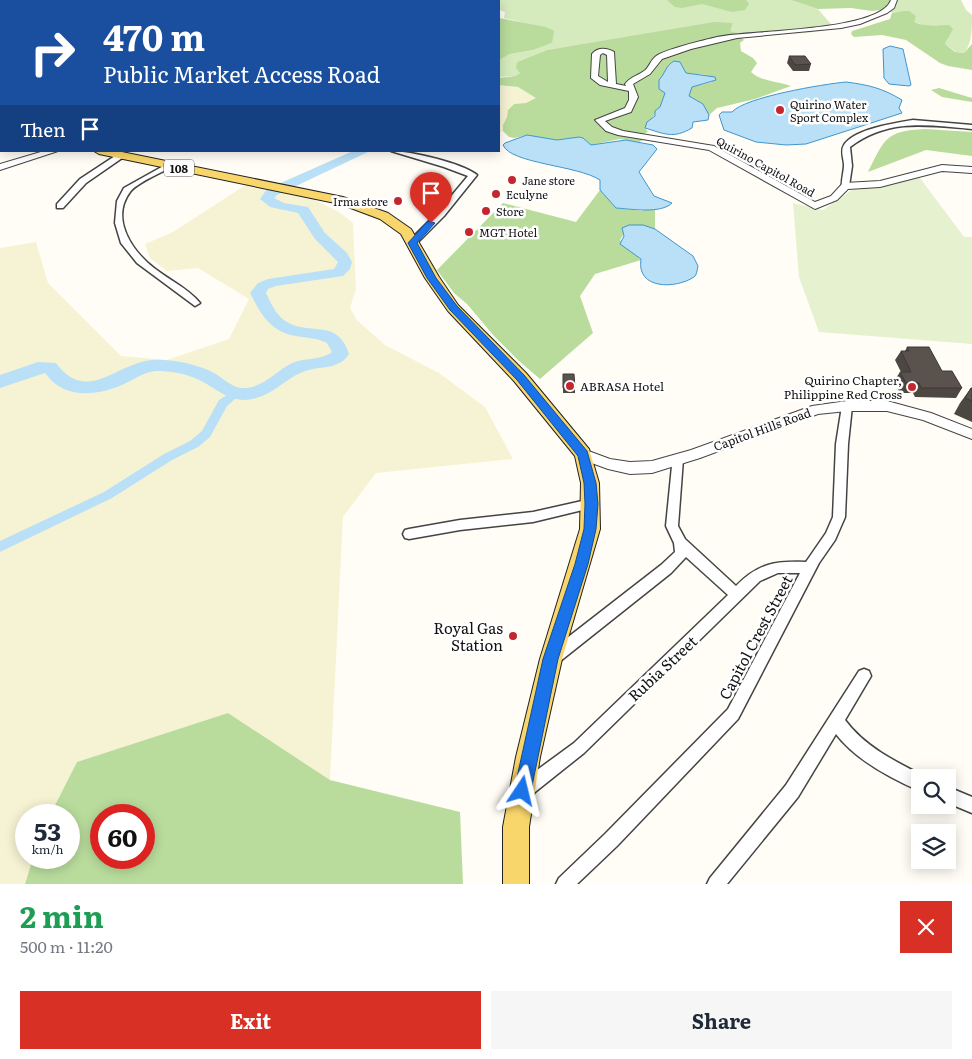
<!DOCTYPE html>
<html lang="en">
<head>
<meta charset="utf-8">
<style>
	:root { --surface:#fff; --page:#f6f6f7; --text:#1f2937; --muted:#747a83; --accent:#d93025 }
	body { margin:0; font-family:Literata,serif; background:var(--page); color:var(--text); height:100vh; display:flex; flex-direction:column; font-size:19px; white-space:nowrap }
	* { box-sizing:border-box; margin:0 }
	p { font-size:16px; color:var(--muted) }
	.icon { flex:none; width:28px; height:28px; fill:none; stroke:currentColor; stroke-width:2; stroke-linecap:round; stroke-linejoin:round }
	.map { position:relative; height:884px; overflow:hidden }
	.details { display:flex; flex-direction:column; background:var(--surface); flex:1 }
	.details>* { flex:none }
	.banner { position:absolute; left:0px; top:0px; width:500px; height:152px; box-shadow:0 2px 12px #0003; background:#1a4fa0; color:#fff; overflow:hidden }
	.tools { position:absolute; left:911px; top:769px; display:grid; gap:10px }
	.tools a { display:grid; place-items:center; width:45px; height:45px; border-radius:0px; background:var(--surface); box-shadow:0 2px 12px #0003; font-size:25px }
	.speed { position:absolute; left:15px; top:804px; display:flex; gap:10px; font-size:25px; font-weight:700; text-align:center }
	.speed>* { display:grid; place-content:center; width:65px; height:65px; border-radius:50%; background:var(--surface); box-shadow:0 2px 12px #0003; line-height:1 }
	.speed small { font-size:12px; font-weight:400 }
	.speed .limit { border:8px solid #d22; background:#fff; color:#111 }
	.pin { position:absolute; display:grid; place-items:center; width:42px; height:42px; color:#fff; margin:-51px -21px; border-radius:50% 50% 50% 0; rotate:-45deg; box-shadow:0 0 5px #0007 }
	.pin .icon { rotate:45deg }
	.me { position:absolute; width:55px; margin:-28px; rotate:10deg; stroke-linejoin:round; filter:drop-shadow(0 0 4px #0008) }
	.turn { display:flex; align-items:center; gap:18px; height:105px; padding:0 20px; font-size:22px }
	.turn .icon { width:65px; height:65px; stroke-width:2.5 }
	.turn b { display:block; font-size:35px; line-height:42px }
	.then { display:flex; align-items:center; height:48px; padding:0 20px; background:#0003; gap:10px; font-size:19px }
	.round { display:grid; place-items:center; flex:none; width:52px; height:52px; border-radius:0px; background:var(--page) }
	.headline { display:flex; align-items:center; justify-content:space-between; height:85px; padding:0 20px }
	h1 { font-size:30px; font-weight:700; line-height:38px; color:#1e9e55 }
	.primary-button { display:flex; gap:10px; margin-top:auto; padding:10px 20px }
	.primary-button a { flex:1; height:58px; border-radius:0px; background:var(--accent); color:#fff; font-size:20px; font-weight:700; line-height:58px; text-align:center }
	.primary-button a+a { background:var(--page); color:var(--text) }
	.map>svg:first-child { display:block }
	.farmland { fill:#f6f3d4 }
	.green { fill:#d5ebbd }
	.forest { fill:#b9dc9c; fill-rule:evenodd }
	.pitch { fill:#e6f2cf }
	.water { fill:#b9e0f7; stroke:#3f96cf }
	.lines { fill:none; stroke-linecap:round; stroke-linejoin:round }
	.canal { fill:#b9e0f7; fill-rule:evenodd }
	.river { fill:#b9e0f7; fill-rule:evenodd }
	.minor-casing { stroke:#444; stroke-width:3 }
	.tertiary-casing { stroke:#444; stroke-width:2 }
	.secondary-casing { stroke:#333; stroke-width:3 }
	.primary-casing { stroke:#222; stroke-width:2 }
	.minor { fill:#fff; fill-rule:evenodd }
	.tertiary { fill:#fff; fill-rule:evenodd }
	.secondary { fill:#fff6b0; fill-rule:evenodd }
	.primary { fill:#f9d66b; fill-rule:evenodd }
	.wall { fill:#4d4742 }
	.building { fill:#5a524d; stroke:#3f3936 }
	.route { fill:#1a73e8; stroke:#114b97 }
	.poi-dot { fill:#c4262e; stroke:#fff; stroke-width:2 }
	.labels { text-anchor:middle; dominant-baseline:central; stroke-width:5; stroke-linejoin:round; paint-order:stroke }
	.far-poi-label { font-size:11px; fill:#111; stroke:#fff; text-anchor:start }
	.far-street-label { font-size:11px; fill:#111; stroke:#fff }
	.shield { fill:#fff; stroke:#585858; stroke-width:1 }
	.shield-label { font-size:11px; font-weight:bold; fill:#111 }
	.poi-label { font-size:12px; fill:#111; stroke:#fff; text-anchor:end }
	.street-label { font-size:12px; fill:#111; stroke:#fff }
	.near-poi-label { font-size:15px; fill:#111; stroke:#fff; text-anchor:end }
	.near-street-label { font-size:15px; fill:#111; stroke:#fff }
</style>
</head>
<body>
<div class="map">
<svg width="972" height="884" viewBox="0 0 972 884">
	<rect width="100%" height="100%" fill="#fffdf5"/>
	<!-- farmland -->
	<g class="farmland">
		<path d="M499,85L518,87L537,98L526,103L514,104L508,110V117L503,125V131L499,133Z"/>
		<path d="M260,183L296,191L339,212L353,223L356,289L350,308L357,320L385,345L439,373L485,407L513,459L376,473L343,517L330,780L228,713L77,762L50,815H26V858H33L25,884H0V248L36,242L48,283L121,356L167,360L229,339L249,299L198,268L167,271L150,258L145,244L173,232L244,186Z"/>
	</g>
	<!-- green -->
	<g class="green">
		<path d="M464,0H791L818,9L835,29L806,33L740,36L729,31L733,23L684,28L547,50L517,62L520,73L515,76L500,77L499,60L510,54L533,50L552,43V39L532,25L504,18L505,12L499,10V1H458Z"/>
		<path d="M894,0H961L966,10L972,15C972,28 972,44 964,53L956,52L945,44L948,39L938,25L928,26L914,22V20L903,11L892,13L889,9Z"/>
	</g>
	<!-- forest -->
	<g class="forest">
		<path d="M667,0H746L749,4L745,10L732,12L702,4L682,8L675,7Z"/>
		<path d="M791,0H894L889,9L872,11L851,8L818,9Z"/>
		<path d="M903,11H909L916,16L914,22C926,27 937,25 949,25L953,29L945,44L955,52L964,53L972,44V70L948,66L940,63L906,40L882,35L854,37L851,34L852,31L890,19L892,13Z"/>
		<path d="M499,18L546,27L554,31L552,43L533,50L510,54L499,60Z"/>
		<path d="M714,22L733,23L730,31L736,33L744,40L740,43L741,51L753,58L757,63L751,72C762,82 777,81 791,86L755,99L717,108L709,115L703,104L689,96L692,87L712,82L706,75L686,73L682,65L669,64L659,89L665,93L660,107L645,128L648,132L641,135L643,140L639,142L620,139L591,145L583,138L579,137L557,140L527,135L515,138L509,137L503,131V125L507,117L508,110L514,104L526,103L536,98L518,87L499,85V78L515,76L520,73L516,68L517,62L547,50Z"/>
		<path d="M939,88L972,98V102L942,97L931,90Z"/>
		<path d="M925,129L972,132V156L926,150L868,172C885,138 886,131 925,129Z"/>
		<path d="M600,190L616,208L642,211L647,208L655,210V229L643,225H629L620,240L641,260L595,274L580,296L593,333L540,379L519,361L494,336L467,304L454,293L437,270L503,203L576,222Z"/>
		<path d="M228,713L330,780L460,812L463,884H25L33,858H69V815H50L77,762ZM101,815H144V858H101Z"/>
	</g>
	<!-- pitch -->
	<path class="pitch" d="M920,178L964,237H972V344L819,332L799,277L793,203L823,210L852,190Z"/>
	<!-- water -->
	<g class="water">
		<path d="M890,46L903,49L911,85L909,86L889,84L884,78L883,49Z"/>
		<path d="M674,61L680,62L686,73L715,77L716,80L692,87L689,96L703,104L709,115L708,120L693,122L692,128C673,139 665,134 645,128L647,122L655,116V111L660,107L665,93L659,89V80C665,74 666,65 674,61Z"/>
		<path d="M846,82C869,85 882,88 902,100L899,108L902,113L806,144L786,145L756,142L724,130L719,115L722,112H732C745,97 824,84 846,82Z"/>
		<path d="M527,135L557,140L579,137L583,138L591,145L626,140L653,145L657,149L639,172L654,196L672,203C661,214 631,209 616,208L600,190V180C577,165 511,164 503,145L505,143Z"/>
		<path d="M629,225H643L655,229L693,256L698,266C697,270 697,275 694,277C676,289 636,290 641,259L620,244L624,236L622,228Z"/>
	</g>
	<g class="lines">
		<!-- canal -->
		<path class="canal" d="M237,389L242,393L227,406L210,437L198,447L172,460L112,498L0,552V541L104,492L164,454L190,441L202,431L219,400Z"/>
		<!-- river -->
		<g class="river">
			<path d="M439,0H448V1H440Z"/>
			<path d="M353,151H370L277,195L274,198L284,203L308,207L325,233L347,253L352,262L350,269L343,276L276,286L268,289L266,293C271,303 276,316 287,322C311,336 338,318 349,354C340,369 323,366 309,370C288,375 275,395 252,399C229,404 216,387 197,379C184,373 169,371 156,371C144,372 135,379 124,384C98,396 64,400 45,373L0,388V375L38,362L56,363C87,405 116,363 152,360C170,359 191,363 208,370C221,375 231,389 245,388C264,387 276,371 292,363C304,358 318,360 329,354L332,352L327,343C317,338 307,338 296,336C271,332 261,315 250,293L258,283L268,279L334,269L338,262L315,239L298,213L270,207L260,199L267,189Z"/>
		</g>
		<!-- minor casing -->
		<g class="minor-casing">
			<g id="minor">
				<path d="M208,0H214L215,1H209Z"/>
				<path d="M264,0H270L271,1H265Z"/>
				<path d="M913,120L972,125V129C927,125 889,118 850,147L852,166L849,186L842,188C841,180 844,172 844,165C844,159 840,151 844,145C854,129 895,123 913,120Z"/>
				<path d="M391,151C410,151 462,163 477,175L444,216L415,245L412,246L408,243L409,241L438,212L468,176L444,167Z"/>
				<path d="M118,154L125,156L86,183L63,208H57V204L80,179Z"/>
				<path d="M167,164L171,166L170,168C160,173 137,183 130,192C110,219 132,251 154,268C169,280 188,288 200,303L195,306L137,263L121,243L115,223L117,201L124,188Z"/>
				<path d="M847,402L852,406L848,444L845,517L835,540L819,563L738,719L617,846L577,884H556L559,878L605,834L728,709L800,573H778L760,581L584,753L530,796L524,798L518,796L516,790L518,784L574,743L728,595L686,557L671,573L559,662L554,664L549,662L547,657L549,652L661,565L675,552L674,543L666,526L673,456H681L683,459L678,526L685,539L736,586C759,563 775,561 806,562L826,533L833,517L836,444L842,406Z"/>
				<path d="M591,499L595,501L597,504L595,507L533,522L460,530L409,539L405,538L403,534L405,530L409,529L460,520L533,512Z"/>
				<path d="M864,669L869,671L871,676L845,720C865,747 896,762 926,777L920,778V791C890,778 856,760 836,734L798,797L727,884H707L710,878L786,785L859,671Z"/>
				<path d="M948,787L972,797V813L948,803Z"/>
			</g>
		</g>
		<!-- tertiary casing -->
		<g class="tertiary-casing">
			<g id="tertiary">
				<rect x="152" y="0" width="6" height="1"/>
				<path d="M321,0H328V1H322Z"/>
				<path d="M891,0H897L894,8L887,13L860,24L841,28L737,38L691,49L662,59L650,74L633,84L638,97L631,112L605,121L612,127L623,131L714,146L815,202L831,196L842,184L845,183L880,181L942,165L972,167V173L942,171L880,187L848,189L837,200L815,209L709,150L618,135L606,131L595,120L625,108L629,100V91L600,85L591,78L592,54C598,47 606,48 614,52L616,84L626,86L625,84C630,77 637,76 644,71C649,68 650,61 655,57C662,50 705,40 717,37C748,30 880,32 891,0ZM603,53L607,55L608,82L598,76L600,55Z"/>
				<path d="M44,151H58L0,170V164Z"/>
				<path d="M847,401H887L931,413L972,429V439L923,420L887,411H847L818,414L700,458L652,473L630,474L608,469L578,458L576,454L578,450L583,449L610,459L630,462L652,461L691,450L812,406Z"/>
			</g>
		</g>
		<!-- secondary casing -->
		<g class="secondary-casing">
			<rect id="secondary" x="98" y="0" width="6" height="1"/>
		</g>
		<!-- primary casing -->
		<g class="primary-casing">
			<g id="primary">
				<rect x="0" y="132" width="1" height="6"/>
				<path d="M94,151H117L343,197L388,213L411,229L439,277L458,305L526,373L589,449L599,483L600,529L562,659L540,757L529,827V884H503V827L516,757L540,659L580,529L581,483L575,456L514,381L448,311L425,278L401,234L380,219L340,204L99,154Z"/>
			</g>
		</g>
		<!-- minor -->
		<use href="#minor" class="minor"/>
		<!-- tertiary -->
		<use href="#tertiary" class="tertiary"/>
		<!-- secondary -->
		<use href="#secondary" class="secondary"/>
		<!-- primary -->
		<use href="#primary" class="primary"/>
	</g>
	<!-- wall -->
	<g class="wall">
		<path d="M789,56L811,64L809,71H793L787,63Z"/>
		<path d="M907,347L942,371L962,388L956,398L915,397L913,393H900L894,381L900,372H901L895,360L901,351H905Z"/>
		<path d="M563,374L575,388V393H563Z"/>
		<path d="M971,388H972V422L954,414L960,403Z"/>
	</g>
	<!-- building -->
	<g class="building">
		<path d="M254,0H264L254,1Z"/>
		<path d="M789,56H805L811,64L795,65Z"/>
		<path d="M907,347H929L942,371H952L962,388H921L919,383H906L900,372H911L901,351H909Z"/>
		<path d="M563,374H574L575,388H563Z"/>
		<path d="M971,388H972V401L965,398Z"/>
	</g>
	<!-- route -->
	<path class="route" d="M428,221L435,223L417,243L436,278L457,306L524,375L587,451L596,483L598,504L596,529L588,564L558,659L531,791L528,797L522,799L517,797L514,791L543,659L575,564L584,529L585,504L584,483L578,456L517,380L450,310L427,278L408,243Z"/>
	<!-- markers -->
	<g class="poi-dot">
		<circle cx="780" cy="110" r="5"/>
		<circle cx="512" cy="180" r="5"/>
		<circle cx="496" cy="194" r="5"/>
		<circle cx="398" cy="201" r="5"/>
		<circle cx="486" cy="211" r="5"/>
		<circle cx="469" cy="232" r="5"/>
		<circle cx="570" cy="386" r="5"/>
		<circle cx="912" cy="387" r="5"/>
		<circle cx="513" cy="636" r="5"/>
	</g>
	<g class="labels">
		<!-- far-poi labels -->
		<g class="far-poi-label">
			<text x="790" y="104">Quirino Water<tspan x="790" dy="13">Sport Complex</tspan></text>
			<text x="522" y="180">Jane store</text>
			<text x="506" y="194">Eculyne</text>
			<text x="388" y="201" text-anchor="end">Irma store</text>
			<text x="496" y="211">Store</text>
			<text x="479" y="232">MGT Hotel</text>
		</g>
		<!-- far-street labels -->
		<g class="far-street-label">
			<text transform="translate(766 166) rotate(29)">Quirino Capitol Road</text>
		</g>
		<!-- shield labels -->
		<rect class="shield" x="164" y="159.5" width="30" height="17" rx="4"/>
		<g class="shield-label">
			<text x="179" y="168">108</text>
		</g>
		<!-- poi labels -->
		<g class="poi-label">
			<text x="902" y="380">Quirino Chapter,<tspan x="902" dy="14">Philippine Red Cross</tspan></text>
			<text x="580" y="386" text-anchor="start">ABRASA Hotel</text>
		</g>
		<!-- street labels -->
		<g class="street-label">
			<text transform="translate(762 429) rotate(-20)">Capitol Hills Road</text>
		</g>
		<!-- near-poi labels -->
		<g class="near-poi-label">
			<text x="503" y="627">Royal Gas<tspan x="503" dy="17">Station</tspan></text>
		</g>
		<!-- near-street labels -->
		<g class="near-street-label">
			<text transform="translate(755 637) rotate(-62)">Capitol Crest Street</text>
			<text transform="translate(662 668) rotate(-43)">Rubia Street</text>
		</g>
	</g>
</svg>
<div class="tools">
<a><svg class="icon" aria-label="search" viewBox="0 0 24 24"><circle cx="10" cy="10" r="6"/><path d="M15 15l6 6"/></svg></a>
<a><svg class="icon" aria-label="layers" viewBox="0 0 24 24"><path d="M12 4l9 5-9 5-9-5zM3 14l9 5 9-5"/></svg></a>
</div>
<div class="speed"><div>53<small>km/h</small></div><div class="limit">60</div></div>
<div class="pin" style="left:431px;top:223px;background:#d93025"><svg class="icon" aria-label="arrive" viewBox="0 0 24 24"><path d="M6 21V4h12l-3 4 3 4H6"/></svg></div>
<svg class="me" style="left:522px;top:791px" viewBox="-20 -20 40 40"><path d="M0-17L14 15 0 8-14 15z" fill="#1a73e8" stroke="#fff" stroke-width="4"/></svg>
<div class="banner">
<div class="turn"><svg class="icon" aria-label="right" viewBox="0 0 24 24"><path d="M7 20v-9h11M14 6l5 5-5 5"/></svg><div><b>470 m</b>Public Market Access Road</div></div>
<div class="then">Then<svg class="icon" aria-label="arrive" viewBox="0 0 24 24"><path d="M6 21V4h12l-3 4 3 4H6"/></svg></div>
</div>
</div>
<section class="details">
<div class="headline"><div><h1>2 min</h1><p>500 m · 11:20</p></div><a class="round" style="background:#d93025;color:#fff"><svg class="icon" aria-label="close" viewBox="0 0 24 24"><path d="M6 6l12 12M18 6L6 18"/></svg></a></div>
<div class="primary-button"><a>Exit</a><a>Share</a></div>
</section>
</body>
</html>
